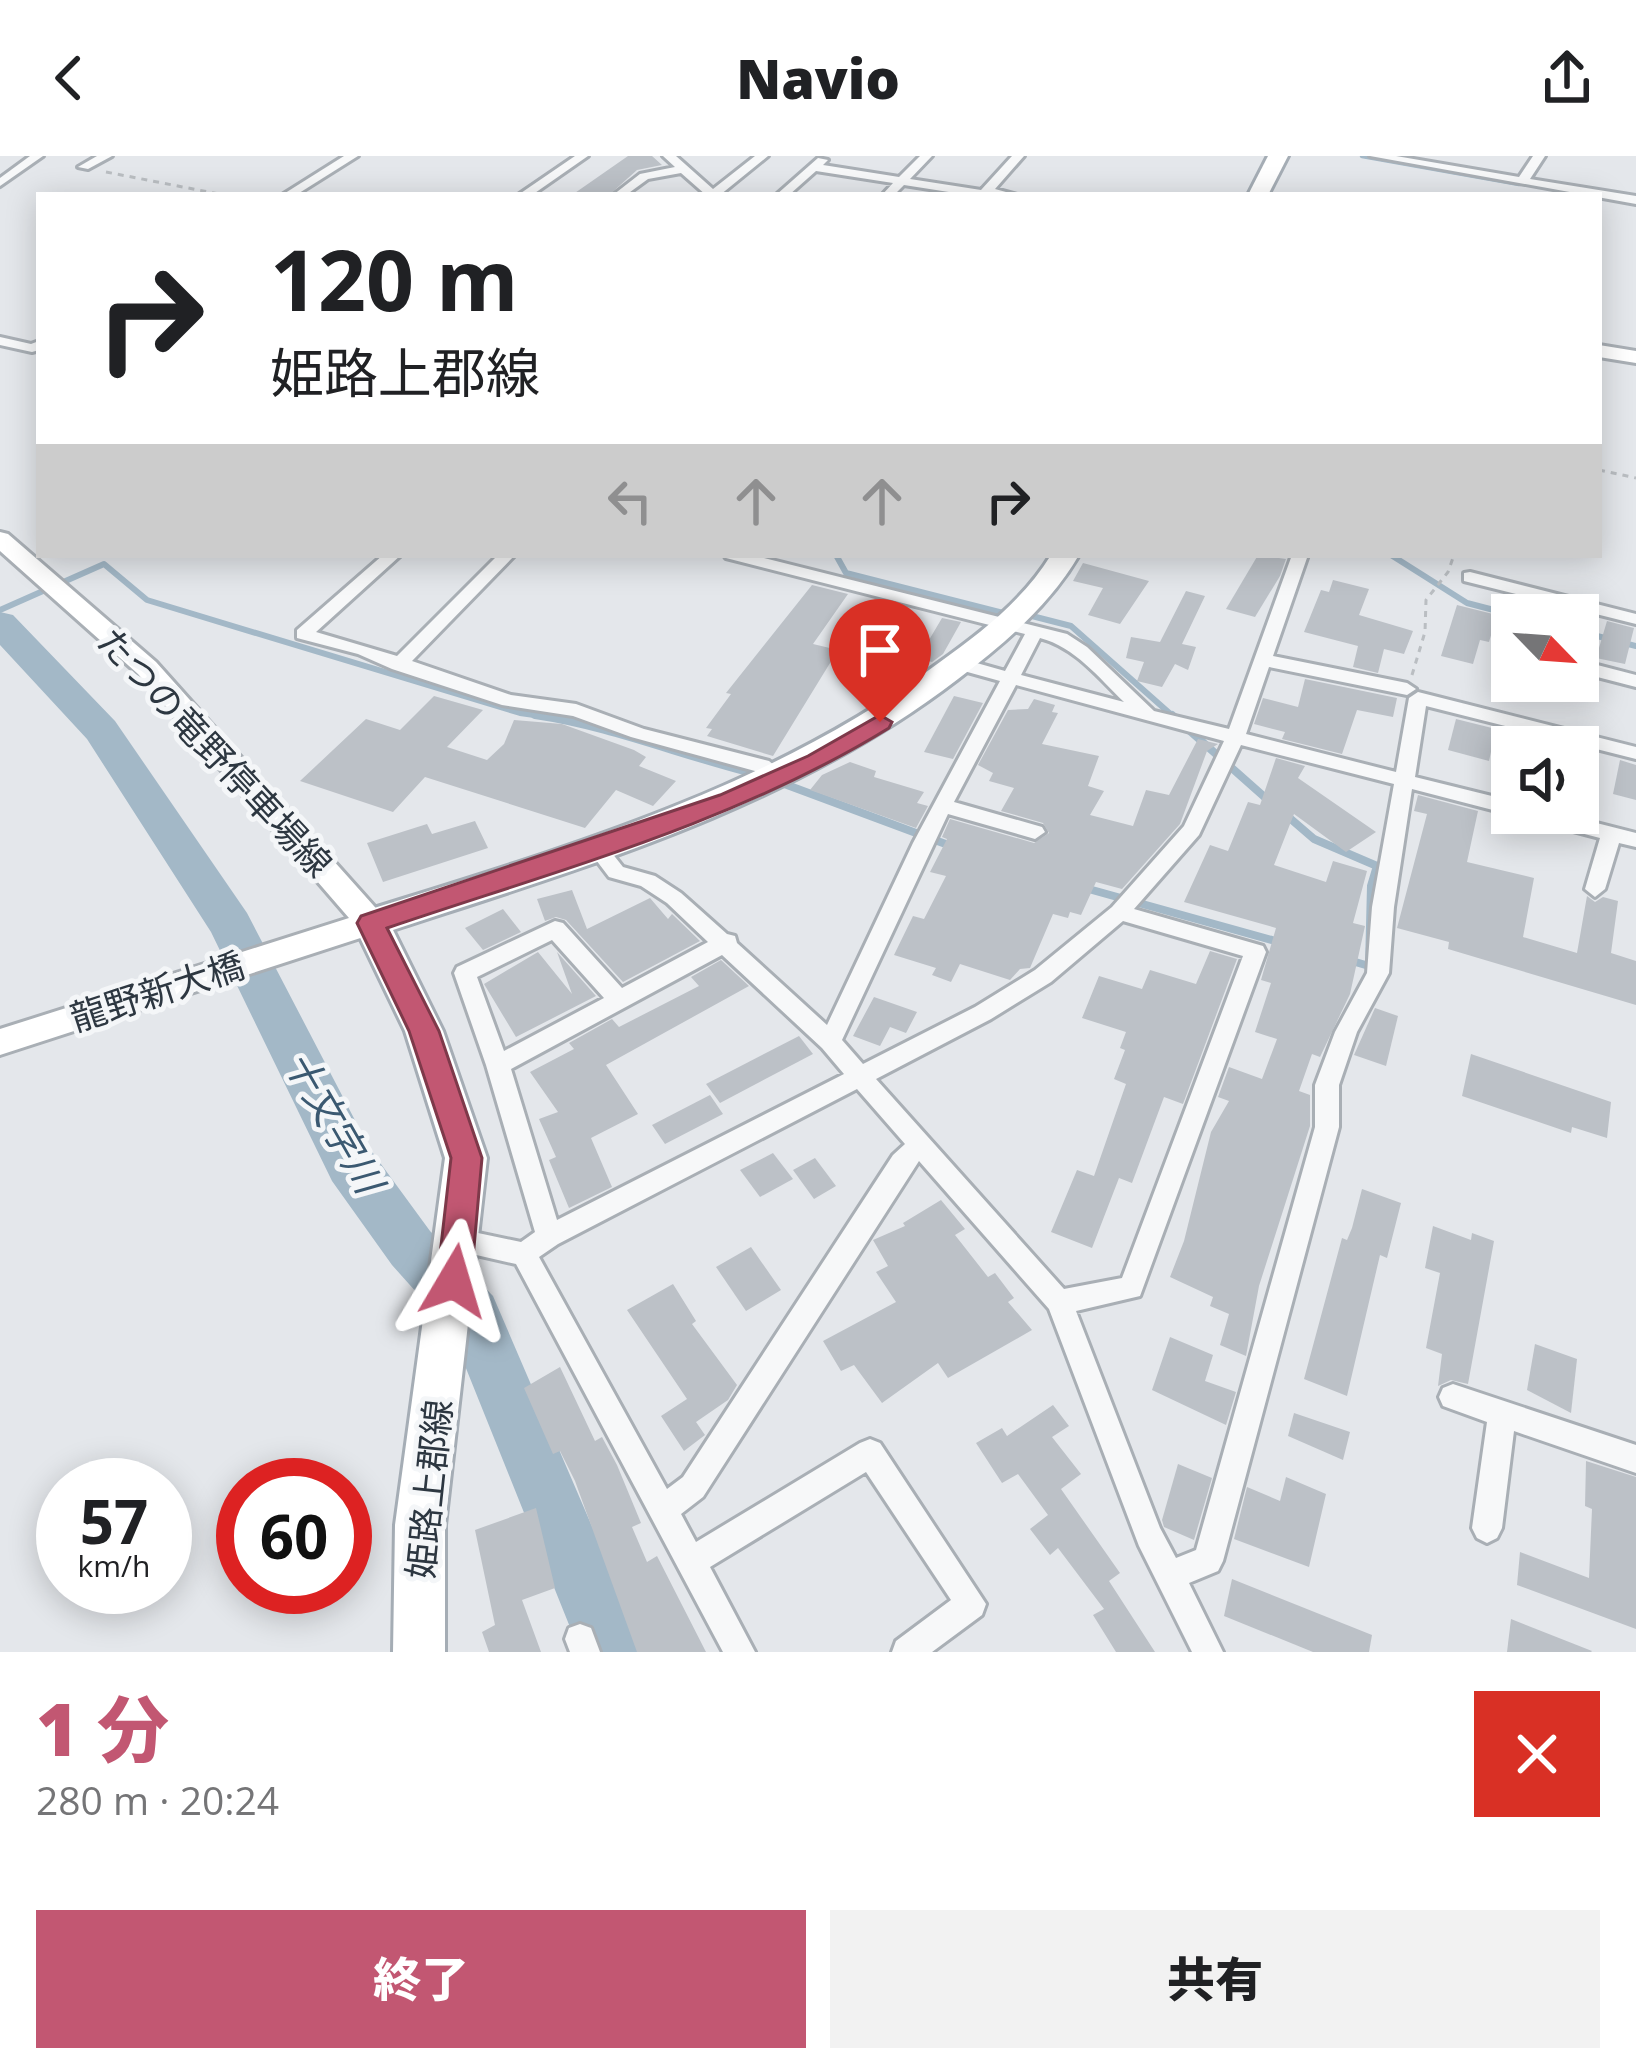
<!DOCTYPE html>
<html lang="ja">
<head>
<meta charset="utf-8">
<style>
	:root { --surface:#fff; --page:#f2f2f2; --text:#202124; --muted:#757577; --accent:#c25772 }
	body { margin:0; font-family:"Open Sans","Noto Sans JP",sans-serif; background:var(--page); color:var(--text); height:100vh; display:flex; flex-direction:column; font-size:45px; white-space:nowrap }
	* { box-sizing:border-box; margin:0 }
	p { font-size:39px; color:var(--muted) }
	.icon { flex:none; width:66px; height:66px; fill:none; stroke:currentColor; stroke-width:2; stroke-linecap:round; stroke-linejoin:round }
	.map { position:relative; height:1496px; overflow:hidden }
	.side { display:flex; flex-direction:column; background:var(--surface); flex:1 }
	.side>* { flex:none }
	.guide { position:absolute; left:36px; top:36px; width:1566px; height:366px; border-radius:0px; box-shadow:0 6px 30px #0003; background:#fff; color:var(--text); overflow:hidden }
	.needle { width:78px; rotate:115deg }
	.tools { position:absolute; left:1491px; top:438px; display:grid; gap:24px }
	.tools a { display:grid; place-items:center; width:108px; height:108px; border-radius:0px; background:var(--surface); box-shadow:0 6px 30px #0003; font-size:60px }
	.speed { position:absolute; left:36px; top:1302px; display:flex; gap:24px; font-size:60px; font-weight:700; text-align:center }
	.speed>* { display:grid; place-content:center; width:156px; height:156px; border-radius:50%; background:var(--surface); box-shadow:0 6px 30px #0003; line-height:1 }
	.speed small { font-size:30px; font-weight:400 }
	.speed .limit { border:18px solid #d22; background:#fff; color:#111 }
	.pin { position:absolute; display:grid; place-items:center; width:102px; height:102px; color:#fff; margin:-123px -51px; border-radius:50% 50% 50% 0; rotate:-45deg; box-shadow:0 0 12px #0007 }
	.pin .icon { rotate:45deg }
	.me { position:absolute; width:132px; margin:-66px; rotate:7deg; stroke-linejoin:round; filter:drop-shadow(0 0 9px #0008) }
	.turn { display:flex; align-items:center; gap:42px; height:252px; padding:0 36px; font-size:54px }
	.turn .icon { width:156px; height:156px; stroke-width:2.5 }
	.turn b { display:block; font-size:84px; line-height:102px }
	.lanes { display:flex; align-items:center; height:114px; padding:0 36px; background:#0003; justify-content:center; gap:60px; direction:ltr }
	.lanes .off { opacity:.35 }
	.round { display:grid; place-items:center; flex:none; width:126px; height:126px; border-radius:0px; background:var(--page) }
	.summary { display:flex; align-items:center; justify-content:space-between; height:204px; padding:0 36px }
	h1 { font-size:72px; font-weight:800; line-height:90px; color:var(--accent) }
	.primary-button { display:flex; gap:24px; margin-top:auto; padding:24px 36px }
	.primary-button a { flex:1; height:138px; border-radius:0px; background:var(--accent); color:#fff; font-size:48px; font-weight:800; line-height:138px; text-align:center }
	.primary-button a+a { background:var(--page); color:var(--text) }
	header { display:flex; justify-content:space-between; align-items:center; height:156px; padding:0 36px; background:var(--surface); font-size:54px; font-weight:800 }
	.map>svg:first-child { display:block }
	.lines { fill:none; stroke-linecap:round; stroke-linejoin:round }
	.stream-far2 { stroke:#a3b8c7; stroke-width:4.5 }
	.stream-far1 { stroke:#a3b8c7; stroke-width:6 }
	.stream { stroke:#a3b8c7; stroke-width:8 }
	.river { fill:#a3b8c7; fill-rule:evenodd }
	.building { fill:#bcc1c7 }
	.street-casing { stroke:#a9afb5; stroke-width:6 }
	.secondary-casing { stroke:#a9afb5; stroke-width:6 }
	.primary-casing { stroke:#a5adb5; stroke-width:6 }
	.path { stroke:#babec2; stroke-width:3; stroke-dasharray:6 6; stroke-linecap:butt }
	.street { fill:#f7f8f9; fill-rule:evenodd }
	.secondary { fill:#fff; fill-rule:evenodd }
	.primary { fill:#fff; fill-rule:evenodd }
	.route { fill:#c25772; stroke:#7e394a; stroke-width:3 }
	.labels { text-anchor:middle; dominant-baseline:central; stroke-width:10; stroke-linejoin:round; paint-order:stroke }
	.street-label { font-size:36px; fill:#2d3741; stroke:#f4f6f8 }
	.water-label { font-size:39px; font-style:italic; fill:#3b5971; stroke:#f4f6f8 }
</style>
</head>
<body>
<header><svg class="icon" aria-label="back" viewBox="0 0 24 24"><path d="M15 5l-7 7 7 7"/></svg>Navio<svg class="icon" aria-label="share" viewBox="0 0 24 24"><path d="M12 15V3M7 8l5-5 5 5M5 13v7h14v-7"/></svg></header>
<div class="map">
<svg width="1636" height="1496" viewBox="0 0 1636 1496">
	<rect width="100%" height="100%" fill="#e4e7eb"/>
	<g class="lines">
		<!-- stream-far2 -->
		<path class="stream-far2" d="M1362,0L1519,28L1528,27L1545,0"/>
		<!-- stream-far1 -->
		<g class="stream-far1">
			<path d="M836,399L846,417L1007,458"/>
			<path d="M1391,399L1467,447L1513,459"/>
			<path d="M0,454L104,408L147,444L520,557L556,562"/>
			<path d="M1028,459L1071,470L1175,562"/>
			<path d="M1578,475L1636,490"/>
		</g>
		<!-- stream -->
		<g class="stream">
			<path d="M535,559C611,570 685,601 760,619"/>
			<path d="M1172,559L1269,645"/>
			<path d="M779,626L951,690"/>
			<path d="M1285,658L1314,683L1377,710L1371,730L1369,810L1352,805"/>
			<path d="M1085,732L1279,786"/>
		</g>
		<!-- river -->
		<path class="river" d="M0,456L13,459L115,565L247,757L370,993L430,1075L493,1140L646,1496H580L451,1175L392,1109L332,1025L211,776L87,583L0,489Z"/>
	</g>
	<!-- building -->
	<g class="building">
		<path d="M628,0H652L662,9L637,14L609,39H572Z"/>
		<path d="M1258,399L1286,403L1280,420L1255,461L1226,453Z"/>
		<path d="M1083,407L1149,425L1120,468L1088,459L1103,432L1073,425Z"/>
		<path d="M1333,424L1369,433L1359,459L1413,475L1404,498L1384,493L1378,517L1353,511L1358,490L1304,476L1321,434L1329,436Z"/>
		<path d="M812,429L848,438L813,488L838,494L773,600L707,580L712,573L706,572L731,538L726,537Z"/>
		<path d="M1186,435L1205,440L1182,488L1196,491L1188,514L1175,508L1162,531L1137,525L1144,506L1126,502L1131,481L1160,486Z"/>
		<path d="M1457,449L1497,459L1489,486L1480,484L1473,508L1441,500Z"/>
		<path d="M942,462L961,466L943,498L932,506L916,502L908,513L886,506L907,478L929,484Z"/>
		<path d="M1607,465L1634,472L1625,508L1596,502Z"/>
		<path d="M1305,523L1397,542L1393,561L1357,554L1342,598L1282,583L1285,576L1254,568L1263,542L1298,551Z"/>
		<path d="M434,540L483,554L447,591L487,604L504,588L514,564L562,568L634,594L646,601L639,610L676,625L653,650L616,634L585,672L425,621L393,656L300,625L366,563L400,574Z"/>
		<path d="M954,540L983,547L953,603L924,596Z"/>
		<path d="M1034,543L1055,549L1052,556L1058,557L1042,588L1099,600L1088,630L1104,635L1090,659L1133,670L1146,634L1169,639L1198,583L1218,588L1207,595L1180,668L1122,733L1096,726L1081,759L1070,756L1068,762L1053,758L1030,812L1020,813L1010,824L960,808L951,826L932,819L936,812L894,799L913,760L924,763L946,720L930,716L947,683L942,681L950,663L1034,687L1049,677L1043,667L1001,655L1014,632L989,625L993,617L978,609L1008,554L1028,553Z"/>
		<path d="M1456,563L1496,573L1489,605L1448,594Z"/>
		<path d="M1276,602L1305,610L1298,622L1376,676L1346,696L1294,658L1274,709L1326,726L1333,705L1367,715L1353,767L1365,770L1350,838L1320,901L1312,898L1299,935L1310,939V970L1259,1130L1246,1200L1220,1189L1229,1158L1210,1150L1213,1141L1170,1121L1184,1085L1211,976L1229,945L1218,941L1229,911L1262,923L1277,883L1255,876L1271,827L1261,824L1276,772L1184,746L1210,689L1228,695L1248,646L1260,649Z"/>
		<path d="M1620,604L1636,609V644L1613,638Z"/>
		<path d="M850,606L876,615L874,621L924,636L917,647L928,650L916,672L810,634L822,619Z"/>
		<path d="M1418,639L1478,655L1467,706L1534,722L1523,781L1577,797L1587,740L1595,746L1603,741L1618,745L1611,797L1636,805V849L1448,793L1449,786L1397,772L1427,658L1414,655Z"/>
		<path d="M475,665L488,692L383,726L367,687L427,668L432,678Z"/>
		<path d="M572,734L587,773L650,742L668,763L672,758L700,785L623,826L566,764L556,761L545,765L537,743Z"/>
		<path d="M503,753L521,776L483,794L465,772Z"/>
		<path d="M1210,795L1237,803L1183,948L1164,941L1132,1027L1119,1022L1092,1092L1051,1076L1077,1014L1094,1020L1126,928L1114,923L1125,894L1120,892L1126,876L1082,862L1099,820L1142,833L1150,814L1196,828Z"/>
		<path d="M538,796L572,838L557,796L596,840L516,881L484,828Z"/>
		<path d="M721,804L749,830L606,909L638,958L591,982L612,1031L569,1052L549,1004L556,1001L539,963L558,956L530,916L574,893L569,887L612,863L619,871L699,830L691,821Z"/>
		<path d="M874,841L917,856L906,877L890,871L880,890L853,880Z"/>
		<path d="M1375,852L1398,860L1386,910L1354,899Z"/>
		<path d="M799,880L813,898L720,947L706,928Z"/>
		<path d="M1471,898L1611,946L1607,982L1572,971L1571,977L1462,940Z"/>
		<path d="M710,939L723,958L665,988L652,969Z"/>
		<path d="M773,997L793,1023L760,1041L740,1014Z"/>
		<path d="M815,1002L836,1030L814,1043L793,1014Z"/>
		<path d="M1362,1033L1401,1047L1387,1102L1380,1099L1347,1240L1304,1223L1342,1082L1347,1084L1352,1072Z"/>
		<path d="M941,1044L965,1073L955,1079L988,1121L995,1117L1014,1142L1008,1146L1032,1174L948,1222L938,1207L882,1247L854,1209L841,1215L823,1185L896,1146L876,1116L888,1110L873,1084L905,1070L903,1067Z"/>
		<path d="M1433,1070L1471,1084L1472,1077L1494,1085L1468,1228L1451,1224L1438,1230L1442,1198L1426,1192L1440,1117L1425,1112Z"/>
		<path d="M751,1091L781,1134L746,1155L716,1111Z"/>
		<path d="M673,1128L696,1165L692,1168L737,1229L728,1244L696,1266L705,1279L684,1295L661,1260L687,1243L627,1154Z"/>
		<path d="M1170,1181L1213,1199L1205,1225L1236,1236L1226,1269L1152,1234Z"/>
		<path d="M1535,1188L1577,1203L1571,1257L1527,1234Z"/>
		<path d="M560,1211L595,1285L602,1281L617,1309L641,1367L632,1371L647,1406L657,1400L706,1496H637L575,1325L560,1295L553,1298L524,1232Z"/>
		<path d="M1053,1249L1069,1270L1052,1281L1081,1318L1061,1333L1120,1417L1109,1425L1155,1496H1116L1093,1459L1104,1453L1058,1392L1050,1399L1030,1373L1048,1359L1018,1318L1002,1327L976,1287L1002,1272L1007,1280Z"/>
		<path d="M1294,1257L1350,1276L1343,1304L1288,1280Z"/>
		<path d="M1586,1305L1636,1321V1473L1517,1429L1520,1396L1589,1422L1592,1353L1585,1350Z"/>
		<path d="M1178,1308L1212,1322L1194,1384L1164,1371L1162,1364Z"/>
		<path d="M1286,1321L1326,1338L1309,1411L1234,1383L1247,1331L1280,1345Z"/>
		<path d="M536,1352L555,1432L522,1444L541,1496H489L482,1476L495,1469L475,1374Z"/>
		<path d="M1232,1423L1372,1479L1369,1496H1313L1224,1460Z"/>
		<path d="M1511,1463L1592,1495L1591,1496H1507Z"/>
	</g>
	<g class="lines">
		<!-- street casing -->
		<g class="street-casing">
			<g id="street">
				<path d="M30,0H43L0,30V22Z"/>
				<path d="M97,0H112L88,13L78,11Z"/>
				<path d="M344,0H358L296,39H282Z"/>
				<path d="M575,0H588L532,39H518Z"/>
				<path d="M663,0H676L713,33L755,0H768L720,39H706L681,17L648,23L626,39H613L640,18L675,11Z"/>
				<path d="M920,0H932L910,23L981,34L1012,0H1024L995,33L1017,39H968L904,29L894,39H882L893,27L816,15L789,39H776L818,2L828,4L823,9L899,21Z"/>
				<path d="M1370,0H1396L1519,21L1533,0H1545L1530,23L1636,40V48Z"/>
				<path d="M0,181L31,188L39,185V194L32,196L0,189Z"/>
				<path d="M383,399H401L316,476L397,500L498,399H515L412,505L511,539L576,548L644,573L769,605L790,623L787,628H773L755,615L631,581L573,560L502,549L392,513L358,498L297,482V474Z"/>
				<path d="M724,399H752L1067,478L1087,491L1154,555L1229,573L1292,399H1308L1273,500L1407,527L1416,533L1407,539L1269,511L1246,578L1396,616L1409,542L1418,536L1636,591V603L1426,550L1415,621L1512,645V657H1518L1512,659L1412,633L1394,751L1389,817L1357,876L1339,929V971L1223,1405L1218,1415L1189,1427L1223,1496H1192L1139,1390L1049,1153L919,1005L703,1341L681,1358L696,1386L860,1287L870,1283L880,1287L986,1448L982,1459L932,1496H892L896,1485L951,1444L866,1316L710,1411L755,1496H723L516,1108L459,1095L450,1092L446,1084L450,1076L459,1073L521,1086L535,1076L486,909L454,817L457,811L555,765L563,767L622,832L708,786L667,747L641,730L609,721L587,692L597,685L604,687L623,711L655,720L681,737L727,778L735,780L737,787L827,869L913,687L1000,525L953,512L950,508L959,502L1005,515L1025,478L726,402ZM1040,482C1075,491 1099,522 1124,546L1021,519ZM1016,529L1224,585L1184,670L1112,751L1035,814L975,851L863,908L842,884L948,658L1035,683L1045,676L1042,671L954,646ZM1241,589L1394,628L1372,751L1367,817L1335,876L1315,929V971L1196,1394L1176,1402L1160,1372L1076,1155L1140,1140L1266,796L1263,790L1134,753L1199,679ZM1123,765L1243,800L1122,1122L1064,1133L876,923L991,863L1051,826ZM552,784L604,842L504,895L477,821ZM722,799L822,892L844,918L557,1064L511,913ZM857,933L905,988L893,999L683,1321L667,1333L539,1101L558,1088Z"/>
				<path d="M1470,416L1636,458V468L1464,425V417Z"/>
				<path d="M1578,504L1636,519V531L1578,516Z"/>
				<path d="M1520,657H1557L1636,677V691L1619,687L1605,733L1595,741L1585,733L1600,682L1523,662Z"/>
				<path d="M1453,1228L1636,1289V1317L1514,1275L1502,1372L1497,1382L1487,1387L1477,1382L1472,1372L1487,1266L1443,1250L1439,1241L1443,1232Z"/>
				<path d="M580,1468L591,1472L600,1496H570L565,1483L569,1472Z"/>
			</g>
		</g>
		<!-- secondary casing -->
		<g class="secondary-casing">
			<g id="secondary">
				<path d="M1599,189L1636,195V207L1599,201Z"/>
				<path d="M0,376L8,378L156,506L382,759L386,767L382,775L0,899V873L349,762L138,518L0,395Z"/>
			</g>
		</g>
		<!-- primary casing -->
		<g class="primary-casing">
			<g id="primary">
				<path d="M1268,0H1288L1268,39H1248Z"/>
				<path d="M1051,399H1079C1049,450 1005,487 958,523C791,651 591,709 393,774L443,875L487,1002L445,1369V1496H393L395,1369L445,1002L405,875L353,767L358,757C562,693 767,635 940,506C982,476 1024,443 1051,399Z"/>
			</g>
		</g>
		<!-- path -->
		<g class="path">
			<path d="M106,16L224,39"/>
			<path d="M1599,314L1636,322"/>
			<path d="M1412,519L1425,476L1426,444L1448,416L1454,399"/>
		</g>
		<!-- street -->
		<use href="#street" class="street"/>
		<!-- secondary -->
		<use href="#secondary" class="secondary"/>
		<!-- primary -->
		<use href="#primary" class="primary"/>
	</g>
	<!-- route -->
	<path class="route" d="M880,559L892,566L889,572C735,667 558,714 387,772L439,875L482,1002L471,1125L466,1136L454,1140L442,1136L437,1125L451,1002L409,875L357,767L361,760L720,639L808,600Z"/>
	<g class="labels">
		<!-- street labels -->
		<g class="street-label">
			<text transform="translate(215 596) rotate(47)">たつの竜野停車場線</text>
			<text transform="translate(157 835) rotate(-18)">龍野新大橋</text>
			<text transform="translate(429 1333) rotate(-84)">姫路上郡線</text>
		</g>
		<!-- water labels -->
		<g class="water-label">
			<text transform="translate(335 965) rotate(60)">十文字川</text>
		</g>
	</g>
</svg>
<div class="tools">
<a><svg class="needle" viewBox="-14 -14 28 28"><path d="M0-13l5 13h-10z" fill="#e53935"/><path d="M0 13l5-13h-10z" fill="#757577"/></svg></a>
<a><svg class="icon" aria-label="sound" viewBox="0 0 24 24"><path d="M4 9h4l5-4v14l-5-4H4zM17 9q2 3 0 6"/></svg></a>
</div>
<div class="speed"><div>57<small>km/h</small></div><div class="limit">60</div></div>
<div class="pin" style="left:880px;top:566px;background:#d93025"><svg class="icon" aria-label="arrive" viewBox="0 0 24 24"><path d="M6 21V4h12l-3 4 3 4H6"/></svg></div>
<svg class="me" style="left:454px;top:1125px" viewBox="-20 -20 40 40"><path d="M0-17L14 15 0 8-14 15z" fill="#c25772" stroke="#fff" stroke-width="4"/></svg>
<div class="guide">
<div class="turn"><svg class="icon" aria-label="right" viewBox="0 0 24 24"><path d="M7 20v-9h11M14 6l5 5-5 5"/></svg><div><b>120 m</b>姫路上郡線</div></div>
<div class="lanes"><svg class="icon off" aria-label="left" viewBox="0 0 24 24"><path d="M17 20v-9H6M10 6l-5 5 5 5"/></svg><svg class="icon off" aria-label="ahead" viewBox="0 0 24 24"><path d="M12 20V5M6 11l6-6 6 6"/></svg><svg class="icon off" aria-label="ahead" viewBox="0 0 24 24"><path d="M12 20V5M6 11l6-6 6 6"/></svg><svg class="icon" aria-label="right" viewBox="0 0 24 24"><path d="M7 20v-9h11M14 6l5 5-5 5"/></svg></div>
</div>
</div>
<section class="side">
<div class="summary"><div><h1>1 分</h1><p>280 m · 20:24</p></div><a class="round" style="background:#d93025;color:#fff"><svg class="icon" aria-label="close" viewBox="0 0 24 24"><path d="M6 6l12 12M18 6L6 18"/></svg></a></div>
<div class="primary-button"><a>終了</a><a>共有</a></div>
</section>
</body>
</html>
